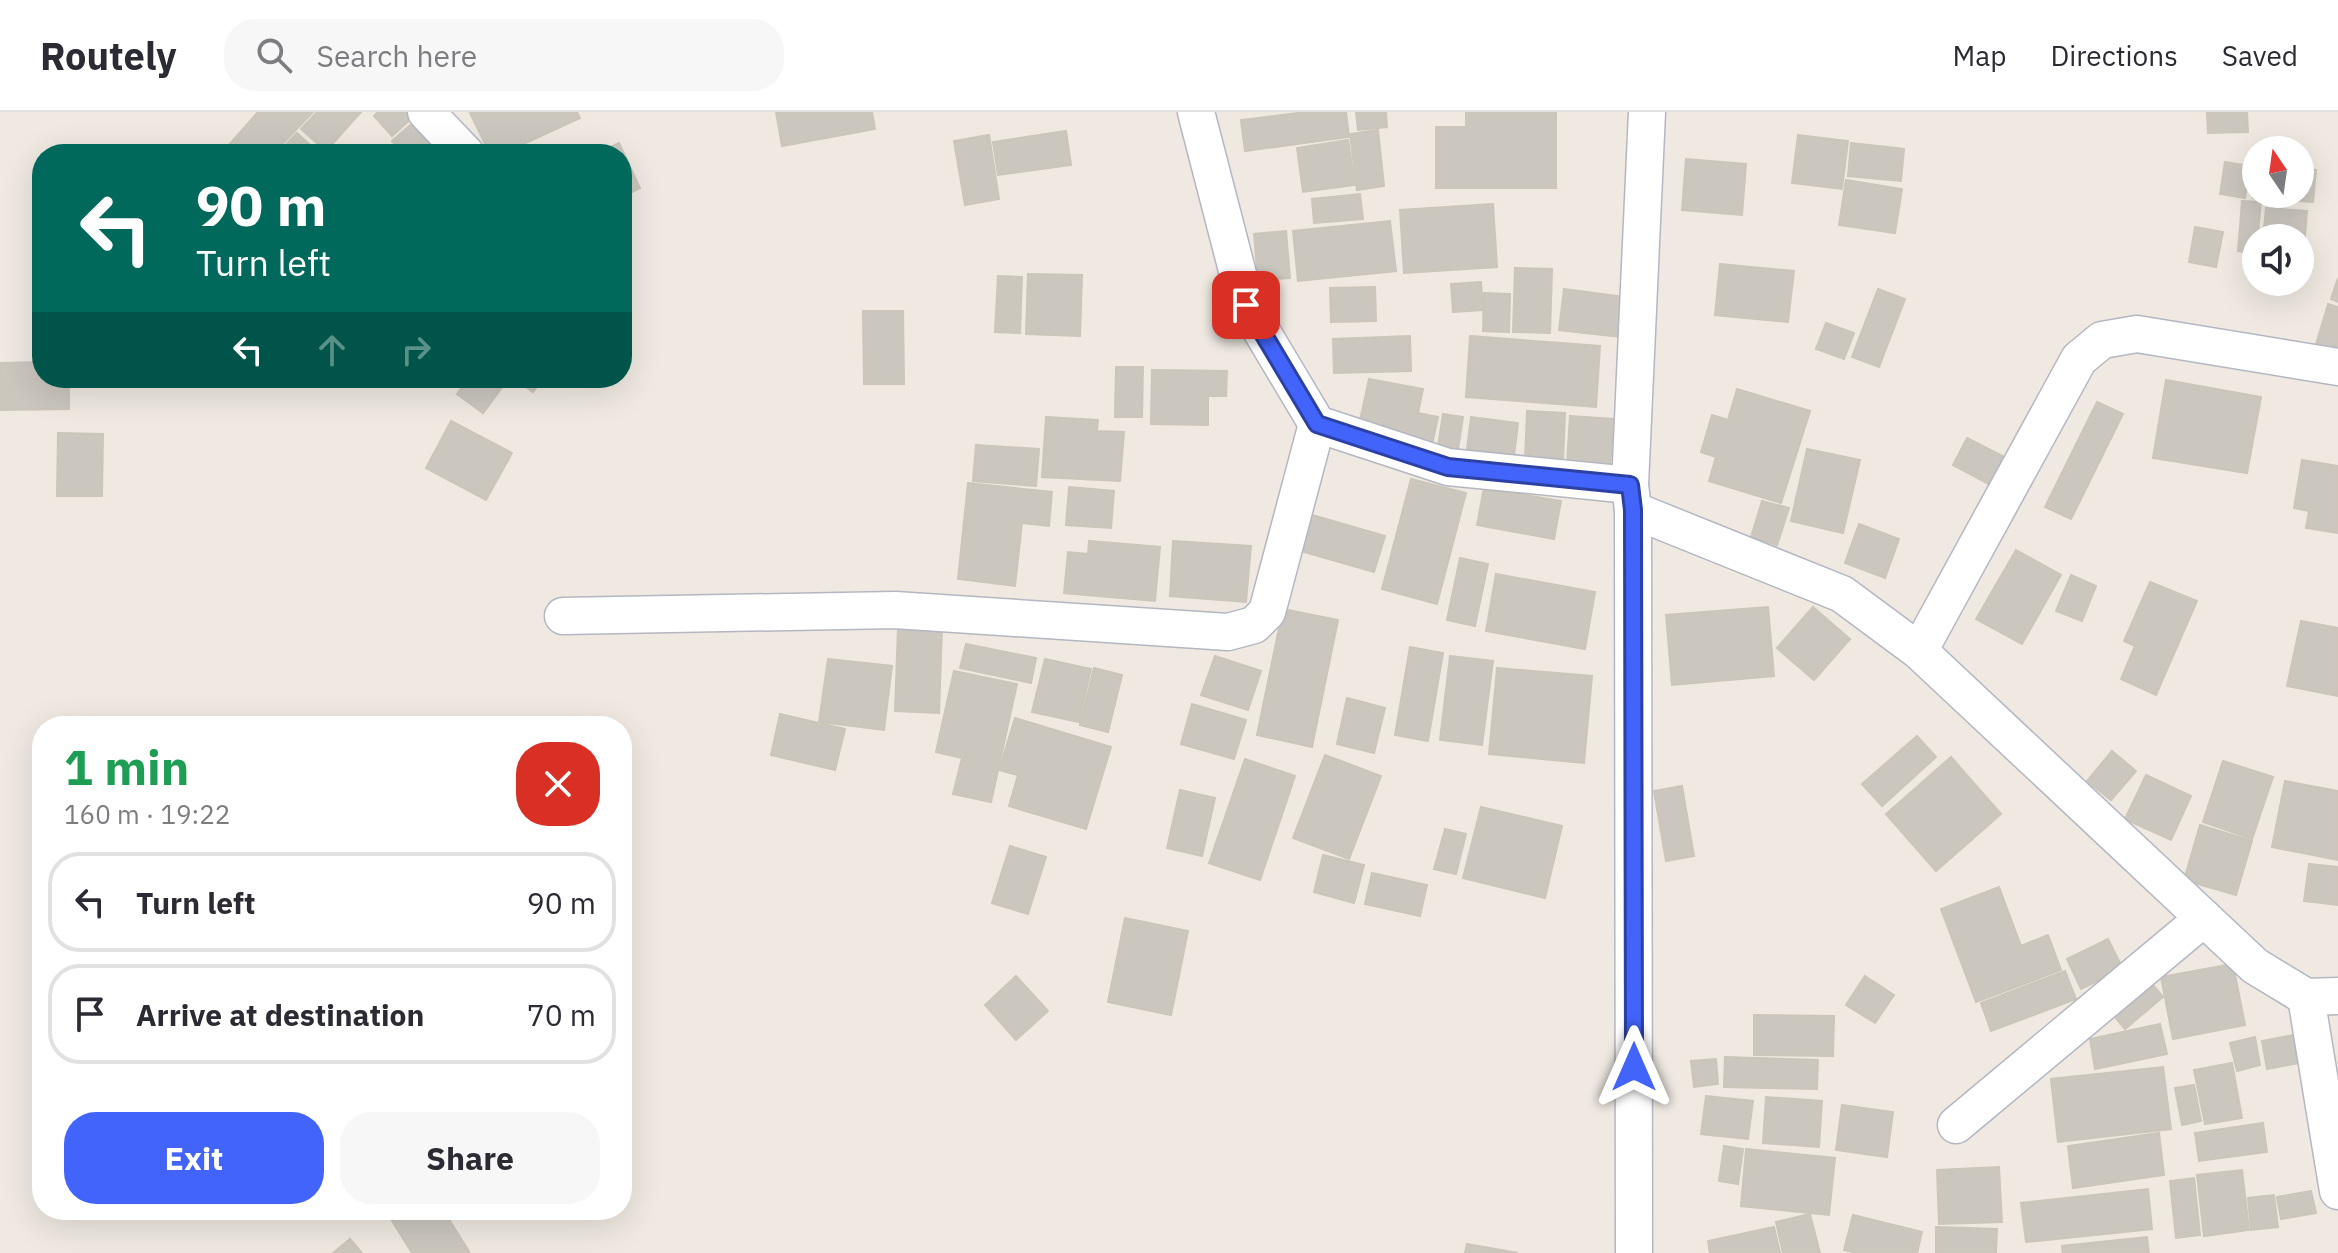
<!DOCTYPE html>
<html lang="en">
<head>
<meta charset="utf-8">
<style>
	:root { --surface:#fff; --page:#f7f7f7; --text:#2b2b33; --muted:#7c7c81; --line:#e1e1e2; --accent:#4264fb }
	body { margin:0; font-family:"IBM Plex Sans",sans-serif; background:var(--page); color:var(--text); height:100vh; display:flex; flex-direction:column; font-size:30px; white-space:nowrap }
	* { box-sizing:border-box; margin:0 }
	p { font-size:26px; color:var(--muted) }
	.icon { flex:none; width:44px; height:44px; fill:none; stroke:currentColor; stroke-width:2; stroke-linecap:round; stroke-linejoin:round }
	.map { position:relative; flex:1; overflow:hidden }
	.panel { position:absolute; left:32px; top:604px; width:600px; height:504px; display:flex; flex-direction:column; background:var(--surface); border-radius:32px; box-shadow:0 8px 32px #0002 }
	.panel>* { flex:none }
	.banner { position:absolute; left:32px; top:32px; width:600px; height:244px; border-radius:32px; box-shadow:0 8px 32px #0002; background:#00695c; color:#fff; overflow:hidden }
	.needle { width:52px; rotate:347deg }
	.buttons { position:absolute; left:2242px; top:24px; display:grid; gap:16px }
	.buttons a { display:grid; place-items:center; width:72px; height:72px; border-radius:50%; background:var(--surface); box-shadow:0 8px 32px #0002; font-size:40px }
	.pin { position:absolute; display:grid; place-items:center; width:68px; height:68px; color:#fff; margin:-34px; border-radius:16px; box-shadow:0 4px 12px #0006 }
	.me { position:absolute; width:88px; margin:-44px; rotate:0deg; stroke-linejoin:round; filter:drop-shadow(0 0 6px #0008) }
	.turn { display:flex; align-items:center; gap:28px; height:168px; padding:0 32px; font-size:36px }
	.turn .icon { width:104px; height:104px; stroke-width:2.5 }
	.turn b { display:block; font-size:56px; line-height:68px }
	.lanes { display:flex; align-items:center; height:76px; padding:0 32px; background:#0003; justify-content:center; gap:40px; direction:ltr }
	.lanes .off { opacity:.35 }
	.round { display:grid; place-items:center; flex:none; width:84px; height:84px; border-radius:32px; background:var(--page) }
	.head { display:flex; align-items:center; justify-content:space-between; height:136px; padding:0 32px }
	h1 { font-size:48px; font-weight:700; line-height:60px; color:#1e9e55 }
	.action { display:flex; gap:16px; margin-top:auto; padding:16px 32px }
	.action a { flex:1; height:92px; border-radius:32px; background:var(--accent); color:#fff; font-size:32px; font-weight:700; line-height:92px; text-align:center }
	.action a+a { background:var(--page); color:var(--text) }
	ul { padding:0; list-style:none }
	li { display:flex; align-items:center; gap:24px; height:100px; margin:0 16px 12px; padding:0 16px; border:4px solid var(--line); border-radius:32px }
	li div { flex:1 }
	li b { display:block; font-size:30px }
	li em { font-style:normal }
	header { display:flex; align-items:center; gap:48px; box-sizing:border-box; height:112px; padding:0 40px; background:var(--surface); border-bottom:2px solid var(--line) }
	header strong { font-size:38px }
	nav { display:flex; gap:44px; margin-inline-start:auto; font-size:28px }
	.search { width:560px; height:72px; background:var(--page); display:flex; align-items:center; gap:20px; box-sizing:border-box; padding:0 28px; border-radius:32px; color:var(--muted); font-size:30px }
	.map>svg:first-child { display:block }
	.building { fill:#cbc7bf; stroke:#cbc5ba; stroke-width:2 }
	.lines { fill:none; stroke-linecap:round; stroke-linejoin:round }
	.minor-casing { stroke:#b4b7c1; stroke-width:39 }
	.minor { stroke:#fff; stroke-width:36 }
	.route-casing { stroke:#2b41a3; stroke-width:20 }
	.route { stroke:#4264fb; stroke-width:14 }
</style>
</head>
<body>
<header>
<strong>Routely</strong>
<div class="search"><svg class="icon" aria-label="search" viewBox="0 0 24 24"><circle cx="10" cy="10" r="6"/><path d="M15 15l6 6"/></svg>Search here</div>
<nav><a>Map</a><a>Directions</a><a>Saved</a></nav>
</header>
<div class="map">
<svg width="2338" height="1141" viewBox="0 0 2338 1141">
	<rect width="100%" height="100%" fill="#efe9e1"/>
	<!-- building -->
	<g class="building">
		<path d="M258,0H313L273,42H221Z"/>
		<path d="M317,0H361L326,39L301,17Z"/>
		<path d="M378,0H406L412,6L392,24L374,4Z"/>
		<path d="M472,0H577L580,6L502,42H490L470,1Z"/>
		<path d="M776,0H872L875,17L782,34Z"/>
		<path d="M1306,0H1346L1349,25L1245,39L1241,8Z"/>
		<path d="M1356,0H1386L1387,15L1358,18Z"/>
		<path d="M1466,0H1556V76H1436V15H1466Z"/>
		<path d="M2207,0H2247L2248,20L2208,21Z"/>
		<path d="M416,8L434,29L419,42H404L392,29Z"/>
		<path d="M1378,18L1384,74L1357,78L1350,22Z"/>
		<path d="M1066,19L1071,53L998,63L993,30Z"/>
		<path d="M297,21L320,42H277Z"/>
		<path d="M989,23L999,87L965,93L954,29Z"/>
		<path d="M1798,23L1848,29L1842,77L1792,71Z"/>
		<path d="M1348,28L1355,73L1303,80L1297,36Z"/>
		<path d="M619,31L640,76L622,85V42H595Z"/>
		<path d="M1851,31L1904,37L1901,69L1848,64Z"/>
		<path d="M1686,47L1746,52L1742,103L1682,98Z"/>
		<path d="M2225,50L2250,54L2245,86L2220,82Z"/>
		<path d="M2255,54L2256,82H2300V57L2316,58L2313,90L2253,86Z"/>
		<path d="M1846,68L1902,77L1895,121L1839,113Z"/>
		<path d="M1360,82L1363,107L1314,111L1312,87Z"/>
		<path d="M2242,89L2261,90L2256,141L2238,139Z"/>
		<path d="M1493,92L1497,155L1404,161L1400,98Z"/>
		<path d="M2266,96L2307,99L2304,137H2300V126H2263Z"/>
		<path d="M1390,109L1396,159L1298,169L1293,119Z"/>
		<path d="M2195,115L2223,120L2216,155L2189,150Z"/>
		<path d="M1286,119L1290,166L1258,168L1254,122Z"/>
		<path d="M1720,152L1794,159L1788,210L1715,203Z"/>
		<path d="M1515,156L1552,157L1550,221L1513,220Z"/>
		<path d="M1028,162L1082,163L1080,224L1026,222Z"/>
		<path d="M998,164L1022,165L1020,221L995,220Z"/>
		<path d="M2338,166V190L2331,187Z"/>
		<path d="M1481,170L1483,198L1453,200L1451,172Z"/>
		<path d="M1375,175L1376,209L1331,210L1330,176Z"/>
		<path d="M1564,177L1625,185L1620,225L1559,218Z"/>
		<path d="M1878,177L1905,187L1879,255L1852,245Z"/>
		<path d="M1484,181L1510,182L1509,220L1483,219Z"/>
		<path d="M2328,192L2338,195V247L2314,239Z"/>
		<path d="M863,199H903L904,272H864Z"/>
		<path d="M1826,211L1854,221L1844,247L1816,237Z"/>
		<path d="M1410,224L1411,259L1334,261L1333,227Z"/>
		<path d="M1470,224L1600,234L1596,295L1466,285Z"/>
		<path d="M42,250V266H69V297L0,298V251Z"/>
		<path d="M1116,255H1143L1142,305H1115Z"/>
		<path d="M1152,258L1227,259L1226,284H1208V313L1151,312Z"/>
		<path d="M469,266H500L506,270L483,301L457,282Z"/>
		<path d="M514,266H544L533,280Z"/>
		<path d="M1369,267L1423,277L1418,301L1438,305L1432,333L1358,318Z"/>
		<path d="M2166,268L2261,285L2247,361L2153,346Z"/>
		<path d="M1737,277L1810,299L1781,391L1709,369L1716,345L1701,340L1712,303L1728,308Z"/>
		<path d="M2097,290L2123,302L2071,407L2045,395Z"/>
		<path d="M1527,299L1565,301L1563,349L1525,347Z"/>
		<path d="M1443,302L1463,305L1458,337L1438,334Z"/>
		<path d="M1570,304L1614,307L1610,354L1567,351Z"/>
		<path d="M1046,305L1098,308L1097,319L1124,320L1120,369L1042,365Z"/>
		<path d="M1471,305L1518,311L1514,344L1467,337Z"/>
		<path d="M451,309L512,341L486,388L426,356Z"/>
		<path d="M58,321L103,322L102,384H57Z"/>
		<path d="M1967,326L2010,348L1996,376L1953,353Z"/>
		<path d="M976,333L1039,337L1036,374L973,369Z"/>
		<path d="M1807,337L1860,348L1843,421L1791,409Z"/>
		<path d="M2302,348L2338,354V421L2306,416L2309,399L2294,396Z"/>
		<path d="M1411,367L1466,381L1437,492L1382,477Z"/>
		<path d="M968,371L1052,380L1049,414L1022,411L1015,474L958,467Z"/>
		<path d="M1069,375L1114,379L1111,416L1066,413Z"/>
		<path d="M1484,376L1561,389L1554,427L1477,413Z"/>
		<path d="M1762,389L1789,396L1777,433L1751,425Z"/>
		<path d="M1305,401L1385,424L1374,460L1294,437Z"/>
		<path d="M1859,412L1899,427L1885,466L1845,451Z"/>
		<path d="M1089,429L1160,435L1155,489L1064,481L1068,440L1088,442Z"/>
		<path d="M1173,429L1251,434L1246,490L1170,484Z"/>
		<path d="M2016,438L2061,463L2022,532L1976,507Z"/>
		<path d="M1460,446L1488,452L1475,514L1447,508Z"/>
		<path d="M1496,462L1595,480L1585,537L1486,519Z"/>
		<path d="M2071,463L2096,474L2082,509L2056,499Z"/>
		<path d="M2150,470L2197,489L2156,583L2121,567L2135,534L2124,529Z"/>
		<path d="M1768,495L1774,564L1672,573L1666,503Z"/>
		<path d="M1813,495L1850,527L1814,568L1777,536Z"/>
		<path d="M1283,497L1338,508L1312,635L1257,623Z"/>
		<path d="M2301,509L2338,516V584L2287,574Z"/>
		<path d="M898,516L942,517L939,601L895,599Z"/>
		<path d="M966,532L1036,546L1031,571L960,556Z"/>
		<path d="M1410,535L1443,541L1428,629L1395,623Z"/>
		<path d="M1215,544L1261,559L1248,598L1201,583Z"/>
		<path d="M1450,544L1493,549L1482,633L1440,628Z"/>
		<path d="M828,547L892,554L884,618L819,610Z"/>
		<path d="M1045,547L1091,557L1079,610L1032,600Z"/>
		<path d="M1094,556L1122,563L1108,620L1080,613Z"/>
		<path d="M1497,556L1592,564L1584,651L1489,642Z"/>
		<path d="M954,559L1017,572L991,690L953,682L962,646L936,640Z"/>
		<path d="M1347,586L1385,596L1374,641L1337,632Z"/>
		<path d="M1192,592L1246,608L1234,647L1181,632Z"/>
		<path d="M780,602L845,617L835,658L771,643Z"/>
		<path d="M1015,606L1111,635L1086,717L1009,694L1018,663L999,658Z"/>
		<path d="M1917,624L1936,645L1882,694L1862,672Z"/>
		<path d="M2112,639L2136,659L2111,688L2087,669Z"/>
		<path d="M1325,643L1381,664L1349,747L1293,726Z"/>
		<path d="M1951,645L2001,702L1936,759L1886,702Z"/>
		<path d="M1245,647L1295,664L1260,768L1209,751Z"/>
		<path d="M2223,649L2273,665L2252,727L2203,710Z"/>
		<path d="M2146,663L2191,684L2171,728L2125,707Z"/>
		<path d="M2285,669L2338,679V748L2272,735Z"/>
		<path d="M1682,674L1694,744L1666,749L1654,679Z"/>
		<path d="M1180,678L1215,686L1202,744L1167,736Z"/>
		<path d="M1481,695L1562,714L1545,786L1463,766Z"/>
		<path d="M2200,713L2252,729L2236,783L2184,768Z"/>
		<path d="M1445,717L1466,722L1456,762L1434,757Z"/>
		<path d="M1010,734L1046,745L1028,802L992,791Z"/>
		<path d="M1323,743L1364,753L1354,791L1314,780Z"/>
		<path d="M2309,752L2338,755V793L2304,789Z"/>
		<path d="M1372,761L1427,773L1420,804L1365,792Z"/>
		<path d="M1999,775L2021,834L2048,823L2061,858L1976,890L1941,797Z"/>
		<path d="M1125,806L1188,819L1171,903L1108,890Z"/>
		<path d="M2108,827L2123,857L2081,877L2067,847Z"/>
		<path d="M2233,852L2245,913L2173,927L2161,865Z"/>
		<path d="M2065,859L2076,887L1991,919L1981,891Z"/>
		<path d="M2142,860L2163,885L2125,917L2104,892Z"/>
		<path d="M1016,864L1048,899L1016,928L985,893Z"/>
		<path d="M1865,864L1894,883L1875,911L1846,893Z"/>
		<path d="M1754,903L1834,904L1833,944L1754,943Z"/>
		<path d="M2160,912L2167,942L2095,957L2090,927Z"/>
		<path d="M2299,922L2304,950L2267,957L2262,929Z"/>
		<path d="M2255,925L2260,953L2237,959L2230,931Z"/>
		<path d="M1725,945L1818,948L1817,977L1724,975Z"/>
		<path d="M1716,947L1718,972L1694,975L1691,949Z"/>
		<path d="M2232,951L2242,1006L2205,1012L2194,958Z"/>
		<path d="M2163,955L2171,1017L2058,1030L2051,967Z"/>
		<path d="M2194,973L2201,1009L2182,1013L2175,976Z"/>
		<path d="M1706,984L1753,989L1748,1027L1701,1022Z"/>
		<path d="M1766,985L1822,989L1819,1035L1763,1031Z"/>
		<path d="M1842,993L1893,1000L1887,1045L1836,1038Z"/>
		<path d="M2263,1011L2267,1040L2199,1049L2195,1021Z"/>
		<path d="M2159,1021L2164,1063L2073,1076L2068,1034Z"/>
		<path d="M1724,1034L1743,1037L1738,1072L1719,1069Z"/>
		<path d="M1746,1037L1835,1046L1829,1103L1741,1094Z"/>
		<path d="M1999,1055L2002,1110L1939,1112L1937,1058Z"/>
		<path d="M2242,1058L2249,1118L2204,1124L2197,1063Z"/>
		<path d="M2194,1066L2200,1123L2176,1126L2170,1069Z"/>
		<path d="M2148,1077L2152,1117L2026,1130L2021,1091Z"/>
		<path d="M2311,1079L2316,1101L2281,1107L2277,1085Z"/>
		<path d="M2274,1083L2278,1115L2251,1118L2248,1086Z"/>
		<path d="M388,1098H443L470,1141H412L386,1099Z"/>
		<path d="M1810,1102L1820,1141H1783L1776,1110Z"/>
		<path d="M1853,1103L1922,1120L1917,1141H1857L1844,1138Z"/>
		<path d="M1774,1115L1780,1141H1710L1708,1129Z"/>
		<path d="M1936,1115L1997,1117L1996,1141H1936Z"/>
		<path d="M2147,1125L2149,1141H2063L2062,1134Z"/>
		<path d="M350,1127L362,1141H333Z"/>
		<path d="M1467,1132L1518,1141H1465Z"/>
	</g>
	<g class="lines">
		<!-- minor casing -->
		<g class="minor-casing">
			<g id="minor">
				<path d="M426,0L466,42"/>
				<path d="M1196,0L1246,193L1317,312L1448,355L1630,373"/>
				<path d="M1633,398L1842,482L1919,539L2255,854L2306,885L2338,884"/>
				<path d="M563,504L895,498L1228,520L1254,513L1267,500L1317,312"/>
				<path d="M1919,539L2079,247L2102,228L2137,222L2338,255"/>
				<path d="M2306,885L2338,1079"/>
				<path d="M1956,1013L2204,806"/>
				<path d="M1634,1141L1633,398L1630,373L1647,0"/>
			</g>
		</g>
		<!-- minor -->
		<use href="#minor" class="minor"/>
	</g>
	<g class="lines">
		<!-- route casing -->
		<g class="route-casing">
			<path id="route" d="M1246,193L1317,312L1448,355L1630,373L1633,398L1634,955"/>
		</g>
		<!-- route -->
		<use href="#route" class="route"/>
	</g>
</svg>
<div class="buttons">
<a><svg class="needle" viewBox="-14 -14 28 28"><path d="M0-13l5 13h-10z" fill="#e53935"/><path d="M0 13l5-13h-10z" fill="#7c7c81"/></svg></a>
<a><svg class="icon" aria-label="sound" viewBox="0 0 24 24"><path d="M4 9h4l5-4v14l-5-4H4zM17 9q2 3 0 6"/></svg></a>
</div>
<div class="pin" style="left:1246px;top:193px;background:#d93025"><svg class="icon" aria-label="arrive" viewBox="0 0 24 24"><path d="M6 21V4h12l-3 4 3 4H6"/></svg></div>
<svg class="me" style="left:1634px;top:955px" viewBox="-20 -20 40 40"><path d="M0-17L14 15 0 8-14 15z" fill="#4264fb" stroke="#fff" stroke-width="4"/></svg>
<div class="banner">
<div class="turn"><svg class="icon" aria-label="left" viewBox="0 0 24 24"><path d="M17 20v-9H6M10 6l-5 5 5 5"/></svg><div><b>90 m</b>Turn left</div></div>
<div class="lanes"><svg class="icon" aria-label="left" viewBox="0 0 24 24"><path d="M17 20v-9H6M10 6l-5 5 5 5"/></svg><svg class="icon off" aria-label="ahead" viewBox="0 0 24 24"><path d="M12 20V5M6 11l6-6 6 6"/></svg><svg class="icon off" aria-label="right" viewBox="0 0 24 24"><path d="M7 20v-9h11M14 6l5 5-5 5"/></svg></div>
</div>
<section class="panel">
<div class="head"><div><h1>1 min</h1><p>160 m · 19:22</p></div><a class="round" style="background:#d93025;color:#fff"><svg class="icon" aria-label="close" viewBox="0 0 24 24"><path d="M6 6l12 12M18 6L6 18"/></svg></a></div>
<ul>
<li><svg class="icon" aria-label="left" viewBox="0 0 24 24"><path d="M17 20v-9H6M10 6l-5 5 5 5"/></svg><div><b>Turn left</b></div><em>90 m</em></li>
<li><svg class="icon" aria-label="arrive" viewBox="0 0 24 24"><path d="M6 21V4h12l-3 4 3 4H6"/></svg><div><b>Arrive at destination</b></div><em>70 m</em></li>
</ul>
<div class="action"><a>Exit</a><a>Share</a></div>
</section>
</div>
</body>
</html>
